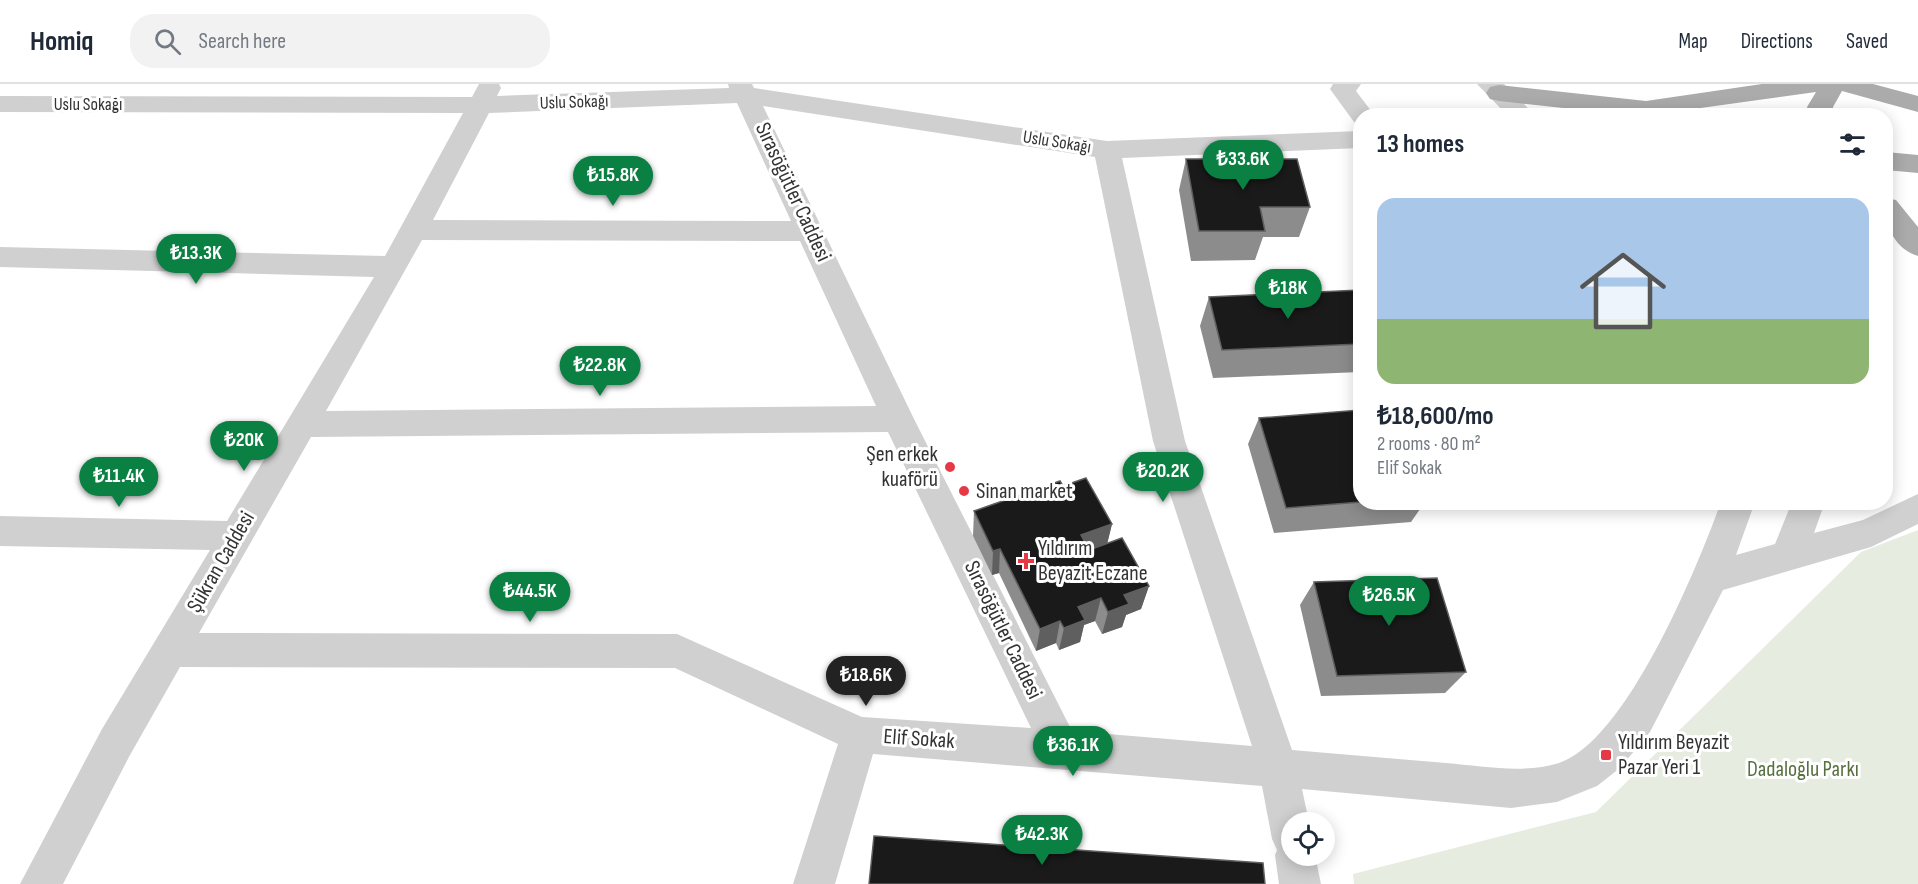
<!DOCTYPE html>
<meta charset="utf-8">
<style>
body{margin:0;font-family:"Sofia Sans Condensed",sans-serif;background:#f2f2f3;color:#1f2937;height:100vh;display:flex;flex-direction:column;font-size:22px;white-space:nowrap}
*{box-sizing:border-box;margin:0}
p{font-size:20px;color:#747a83}
.icon{flex:none;width:33px;height:33px;fill:none;stroke:currentColor;stroke-width:2;stroke-linecap:round;stroke-linejoin:round}
.map{position:relative;flex:1;overflow:hidden}
.sheet{position:absolute;left:1353px;top:24px;width:540px;height:402px;display:flex;flex-direction:column;background:#fff;border-radius:24px;box-shadow:0 3px 15px #0003}
.sheet>*{flex:none}
.buttons{position:absolute;left:1281px;top:728px;display:grid;gap:12px}
.buttons a{display:grid;place-items:center;width:54px;height:54px;border-radius:50%;background:#fff;box-shadow:0 3px 15px #0003;font-size:30px}
.price{position:absolute;translate:-50% -51px;padding:0 14px;border-radius:21px;background:#0b8043;color:#fff;font-size:20px;line-height:39px;filter:drop-shadow(0 2px 3px #0008)}
.price::after{content:'';position:absolute;left:50%;top:36px;width:18px;height:14px;margin-left:-9px;background:inherit;clip-path:polygon(0 0,100% 0,50% 100%)}
.price.selected{background:#222;color:#fff}
ul{padding:0;list-style:none}
li{display:grid;align-content:center;gap:12px;height:318px;padding:0 24px}
li span{display:grid;place-items:center;height:186px;border-radius:18px;color:#555}
li>.icon{margin-inline-start:auto}
span .icon{width:108px;height:108px;fill:#fffc;stroke-width:1}
li b{font-size:26px}
h2{display:flex;justify-content:space-between;align-items:center;height:72px;padding:0 24px;font-size:26px}
header{display:flex;align-items:center;gap:36px;box-sizing:border-box;height:84px;padding:0 30px;background:#fff;border-bottom:2px solid #e0e1e3}
header strong{font-size:28px}
nav{display:flex;gap:33px;margin-inline-start:auto;font-size:21px}
.search{width:420px;height:54px;background:#f2f2f3;display:flex;align-items:center;gap:15px;box-sizing:border-box;padding:0 21px;border-radius:24px;color:#747a83;font-size:22px}
.map>svg:first-child{display:block}
.green{fill:#e6ecdf}
.lines{fill:none;stroke-linecap:round;stroke-linejoin:round}
.minor{fill:#d0d0d0;fill-rule:evenodd}
.major{fill:#ababab;fill-rule:evenodd}
.wall{fill:#8c8c8c}
.shaded-wall{fill:#5f5f5f}
.building{fill:#1a1a1a;stroke:#5f5f5f;stroke-width:1.5}
.poi-dot{fill:#e63946;stroke:#fff;stroke-width:2}
.labels{text-anchor:middle;dominant-baseline:central;stroke-width:6;stroke-linejoin:round;paint-order:stroke}
.far-street-label{font-size:18px;fill:#333;stroke:#fff}
.street-label{font-size:22px;fill:#333;stroke:#fff}
.poi-label{font-size:22px;fill:#333;stroke:#fff;text-anchor:start}
.park-label{font-size:22px;fill:#56703f;stroke:#fff}
</style>
<header>
<strong>Homiq</strong>
<div class="search"><svg class="icon" aria-label="search" viewBox="0 0 24 24"><circle cx="10" cy="10" r="6"/><path d="M15 15l6 6"/></svg>Search here</div>
<nav><a>Map</a><a>Directions</a><a>Saved</a></nav>
</header>
<div class="map">
<svg width="1918" height="800" viewBox="0 0 1918 800">
<rect width="100%" height="100%" fill="#fff"/>
<!-- green -->
<path class="green" d="M 1918,446 L 1918,800 L 1354,800 L 1353,790 L 1596,728 L 1861,468 Z"/>
<g class="lines">
<!-- minor -->
<path class="minor" d="M 479,0 L 499,0 L 501,4 L 497,12 L 729,4 L 728,0 L 752,0 L 754,4 L 1107,57 L 1360,47 L 1360,64 L 1122,74 L 1185,357 L 1292,666 C 1343,670 1394,675 1446,679 C 1482,682 1524,690 1559,679 C 1627,656 1697,484 1721,418 L 1755,418 L 1736,471 L 1775,460 L 1792,418 L 1825,418 L 1814,449 L 1863,436 L 1918,410 L 1918,440 L 1871,463 L 1723,506 L 1650,648 L 1620,684 L 1597,702 L 1557,718 L 1511,724 L 1302,705 L 1309,738 L 1292,738 L 1292,771 L 1315,771 L 1321,800 L 1279,800 L 1275,771 L 1277,766 L 1272,755 L 1262,702 L 873,670 L 835,800 L 793,800 L 838,660 L 675,584 L 180,583 L 130,671 L 63,800 L 20,800 L 102,645 L 210,466 L 0,462 L 0,432 L 227,437 L 374,193 L 0,183 L 0,163 L 385,172 L 463,29 L 0,28 L 0,12 L 472,13 ZM 737,19 L 791,137 L 433,136 L 489,29 ZM 763,22 L 1095,73 L 1153,357 L 1252,662 L 1072,647 L 914,335 ZM 422,156 L 800,157 L 876,322 L 326,327 ZM 888,348 L 1031,644 L 862,633 L 677,550 L 199,549 L 311,353 Z
M 1333,0 L 1361,0 L 1356,7 L 1375,32 L 1360,32 L 1360,40 L 1354,38 L 1330,5 Z
M 1477,0 L 1504,0 L 1536,32 L 1508,32 Z"/>
<!-- major -->
<path class="major" d="M 1762,0 L 1873,0 L 1918,12 L 1918,28 L 1842,7 L 1833,23 L 1835,32 L 1809,32 L 1807,23 L 1816,8 L 1686,26 L 1689,32 L 1637,32 L 1499,17 L 1490,15 L 1486,9 L 1490,3 L 1499,1 L 1646,17 Z
M 1886,68 L 1918,71 L 1918,89 L 1886,86 Z
M 1886,114 L 1896,116 L 1918,143 L 1918,172 C 1892,164 1883,137 1886,114 Z"/>
</g>
<!-- wall -->
<path class="wall" d="M 1186,75 L 1310,123 L 1299,153 L 1263,153 L 1255,176 L 1191,177 L 1179,106 Z
M 1360,206 L 1360,288 L 1213,294 L 1200,242 L 1209,213 Z
M 1259,334 L 1360,418 L 1425,418 L 1411,438 L 1274,449 L 1248,360 Z
M 974,427 L 1112,440 L 1107,459 L 1149,502 L 1141,525 L 1126,531 L 1122,543 L 1102,550 L 1095,537 L 1084,541 L 1080,558 L 1059,566 L 1056,559 L 1036,567 L 999,489 L 992,491 L 973,452 Z
M 1314,498 L 1466,588 L 1445,609 L 1321,612 L 1300,521 Z"/>
<!-- shaded-wall -->
<path class="shaded-wall" d="M 1112,440 L 1106,465 L 1076,476 L 1081,451 Z
M 1000,465 L 999,489 L 992,491 L 993,467 Z
M 1149,502 L 1141,525 L 1126,531 L 1122,543 L 1102,550 L 1108,528 L 1124,511 Z
M 1101,514 L 1095,537 L 1084,541 L 1080,558 L 1059,566 L 1064,544 L 1078,523 Z
M 1060,537 L 1056,559 L 1036,567 L 1040,545 Z"/>
<!-- building -->
<path class="building" d="M 1186,75 L 1297,75 L 1310,123 L 1260,123 L 1265,147 L 1199,147 Z
M 1360,206 L 1360,260 L 1222,266 L 1209,213 Z
M 1360,326 L 1360,418 L 1361,418 L 1286,424 L 1259,334 Z
M 1086,394 L 1112,440 L 1081,451 L 1089,466 L 1122,454 L 1149,502 L 1124,511 L 1129,520 L 1108,528 L 1101,514 L 1078,523 L 1085,536 L 1064,544 L 1060,537 L 1040,545 L 1000,465 L 993,467 L 974,427 L 1060,397 L 1063,402 Z
M 1437,494 L 1466,588 L 1337,592 L 1314,498 Z
M 874,752 L 1263,779 L 1265,800 L 869,800 Z"/>
<!-- markers -->
<g class="poi-dot">
<circle cx="950" cy="383" r="6"/>
<circle cx="964" cy="407" r="6"/>
<path d="M1023 468h6v6h6v6h-6v6h-6v-6h-6v-6h6z"/>
<rect x="1600" y="665" width="12" height="12" rx="3"/>
</g>
<g class="labels">
<!-- far-street labels -->
<g class="far-street-label">
<text transform="translate(574 18) rotate(-2)">Uslu Sokağı</text>
<text x="88" y="20">Uslu Sokağı</text>
<text transform="translate(1057 58) rotate(9)">Uslu Sokağı</text>
</g>
<!-- street labels -->
<g class="street-label">
<text transform="translate(793 108) rotate(65)">Sırasöğütler Caddesi</text>
<text transform="translate(221 478) rotate(-60)">Şükran Caddesi</text>
<text transform="translate(1003 546) rotate(64)">Sırasöğütler Caddesi</text>
<text transform="translate(919 655) rotate(4)">Elif Sokak</text>
</g>
<!-- poi labels -->
<g class="poi-label">
<text x="938" y="370" text-anchor="end">Şen erkek<tspan x="938" dy="25">kuaförü</tspan></text>
<text x="976" y="407">Sinan market</text>
<text x="1038" y="464">Yıldırım<tspan x="1038" dy="25">Beyazit Eczane</tspan></text>
<text x="1618" y="658">Yıldırım Beyazit<tspan x="1618" dy="25">Pazar Yeri 1</tspan></text>
</g>
<!-- park labels -->
<g class="park-label">
<text x="1803" y="685">Dadaloğlu Parkı</text>
</g>
</g>
</svg>
<div class="buttons">
<a><svg class="icon" aria-label="locate" viewBox="0 0 24 24"><circle cx="12" cy="12" r="6"/><path d="M12 2v4M12 18v4M2 12h4M18 12h4"/></svg></a>
</div>
<b class="price" style="left:1243px;top:107px">₺33.6K</b>
<b class="price" style="left:613px;top:123px">₺15.8K</b>
<b class="price" style="left:196px;top:201px">₺13.3K</b>
<b class="price" style="left:1288px;top:236px">₺18K</b>
<b class="price" style="left:600px;top:313px">₺22.8K</b>
<b class="price" style="left:244px;top:388px">₺20K</b>
<b class="price" style="left:1163px;top:419px">₺20.2K</b>
<b class="price" style="left:119px;top:424px">₺11.4K</b>
<b class="price" style="left:530px;top:539px">₺44.5K</b>
<b class="price" style="left:1389px;top:543px">₺26.5K</b>
<b class="price selected" style="left:866px;top:623px">₺18.6K</b>
<b class="price" style="left:1073px;top:693px">₺36.1K</b>
<b class="price" style="left:1042px;top:782px">₺42.3K</b>
<section class="sheet">
<h2>13 homes<svg class="icon" aria-label="filters" viewBox="0 0 24 24"><path d="M4 7h16M4 17h16"/><circle cx="9" cy="7" r="2"/><circle cx="15" cy="17" r="2"/></svg></h2>
<ul>
<li><span style="background:linear-gradient(#a9c7e8 65%,#8fb573 0)"><svg class="icon" aria-label="home" viewBox="0 0 24 24"><path d="M3 11l9-7 9 7M6 9v11h12V9"/></svg></span><div><b>₺18,600/mo</b><p>2 rooms · 80 m²</p><p>Elif Sokak</p></div></li>
</ul>
</section>
</div>
